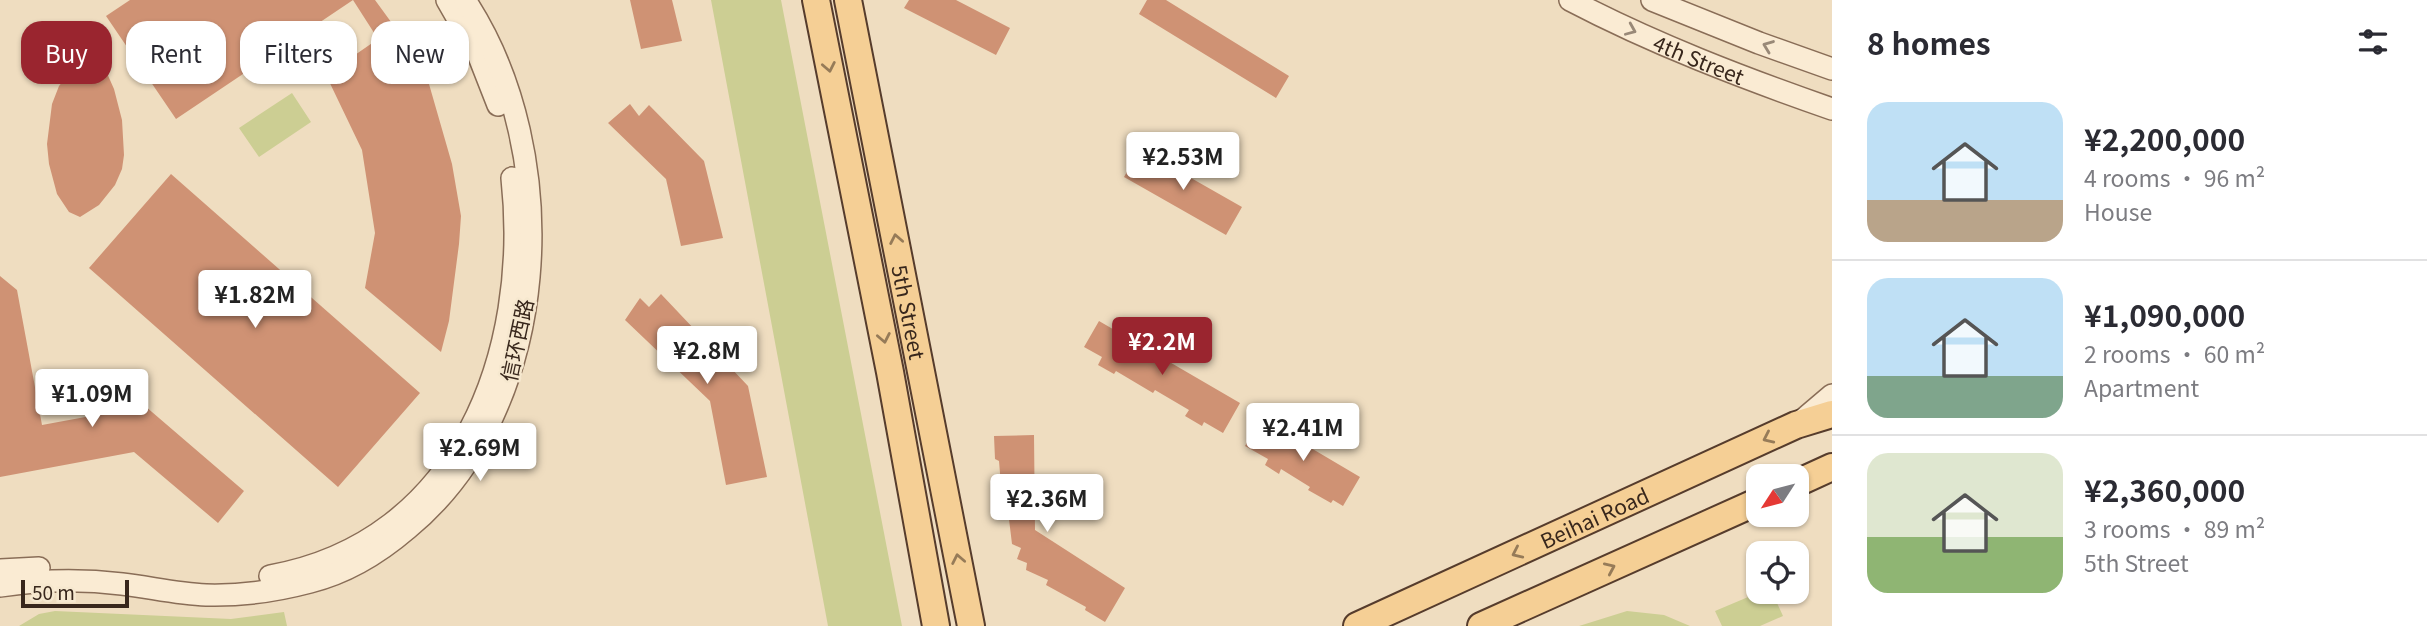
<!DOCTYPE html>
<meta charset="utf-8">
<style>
body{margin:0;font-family:Georgia,"Noto Sans SC",serif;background:#f2f2f3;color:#2b2b33;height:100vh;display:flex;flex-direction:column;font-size:26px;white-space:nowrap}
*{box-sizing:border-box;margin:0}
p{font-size:23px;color:#7c7c81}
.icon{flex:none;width:38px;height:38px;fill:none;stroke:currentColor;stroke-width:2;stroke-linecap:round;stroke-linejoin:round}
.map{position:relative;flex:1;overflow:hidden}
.details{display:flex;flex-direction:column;background:#fff;width:595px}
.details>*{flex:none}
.top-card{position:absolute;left:21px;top:21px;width:665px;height:63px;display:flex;gap:14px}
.needle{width:46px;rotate:234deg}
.controls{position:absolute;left:1746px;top:464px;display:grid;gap:14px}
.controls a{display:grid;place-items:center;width:63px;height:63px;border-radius:14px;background:#fff;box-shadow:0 2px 5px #0004;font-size:35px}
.scale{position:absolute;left:21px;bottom:18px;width:108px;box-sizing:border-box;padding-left:7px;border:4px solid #38271c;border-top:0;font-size:19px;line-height:24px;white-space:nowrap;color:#38271c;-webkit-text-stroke:5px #f6e8cf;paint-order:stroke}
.price{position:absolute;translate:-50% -60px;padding:0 16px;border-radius:7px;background:#fff;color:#222;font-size:23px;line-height:46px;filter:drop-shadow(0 2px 4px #0008)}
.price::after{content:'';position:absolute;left:50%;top:42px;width:21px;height:16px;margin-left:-10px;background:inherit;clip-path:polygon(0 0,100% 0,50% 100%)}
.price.current{background:#9a252f;color:#fff}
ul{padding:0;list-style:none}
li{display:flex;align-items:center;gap:21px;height:175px;padding:0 35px}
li+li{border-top:2px solid #e1e1e2}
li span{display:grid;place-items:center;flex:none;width:196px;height:140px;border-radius:21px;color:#555}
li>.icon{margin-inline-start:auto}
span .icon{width:84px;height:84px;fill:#fffc;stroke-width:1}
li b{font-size:30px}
h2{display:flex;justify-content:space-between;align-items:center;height:84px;padding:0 35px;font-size:30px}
.pill{padding:0 24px;border-radius:21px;background:#fff;box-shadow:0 2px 5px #0004;font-size:24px;line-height:63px}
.pill.current{background:#9a252f;color:#fff}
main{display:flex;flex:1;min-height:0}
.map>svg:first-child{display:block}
.green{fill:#ccce93}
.building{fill:#cf9274}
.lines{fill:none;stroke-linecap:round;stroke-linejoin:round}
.minor-casing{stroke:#896d57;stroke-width:24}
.major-casing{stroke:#563c2c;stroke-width:30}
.minor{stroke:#faebd3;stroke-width:21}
.major{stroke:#f5cf95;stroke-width:26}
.oneway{stroke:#998978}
.oneway2{stroke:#967b58}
.labels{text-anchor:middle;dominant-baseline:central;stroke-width:5;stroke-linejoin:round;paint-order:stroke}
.street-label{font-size:21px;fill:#38271c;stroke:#f6e8cf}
</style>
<main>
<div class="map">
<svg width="1832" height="626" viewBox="0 0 1832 626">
<rect width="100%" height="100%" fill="#efddc0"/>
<!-- green -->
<path class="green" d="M 711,0 L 781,0 L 902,626 L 828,626 Z
M 292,93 L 311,122 L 259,157 L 239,128 Z
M 1760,592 L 1772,592 L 1783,616 L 1760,626 L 1722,626 L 1715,611 Z
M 55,611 L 231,619 L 284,612 L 287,626 L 19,626 L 39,614 Z
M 1627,611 L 1664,615 L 1690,626 L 1579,626 Z"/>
<!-- building -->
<path class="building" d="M 130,0 L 375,0 L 402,37 L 429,84 L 452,164 L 461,216 L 459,244 L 449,321 L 441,352 L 365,288 L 375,233 L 362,150 L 326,75 L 378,39 L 353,0 L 176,119 L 106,16 Z
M 630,0 L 672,0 L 682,41 L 641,49 Z
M 909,0 L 956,0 L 1010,28 L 996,55 L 904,8 Z
M 1147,0 L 1166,0 L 1289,76 L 1276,98 L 1139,14 Z
M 89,60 L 98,62 L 106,71 L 114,89 L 122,120 L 124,155 L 122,169 L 115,185 L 99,205 L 80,217 L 69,212 L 57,194 L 49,164 L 47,144 L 52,104 L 59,86 L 68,75 Z
M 630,104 L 639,116 L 649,105 L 704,161 L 723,238 L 681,246 L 666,179 L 608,123 Z
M 1140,149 L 1242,207 L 1226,235 L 1124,177 Z
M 171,174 L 420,393 L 338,487 L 89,268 Z
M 0,276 L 17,290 L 42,425 L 145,406 L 244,491 L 218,523 L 134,452 L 0,477 Z
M 661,294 L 748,386 L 767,477 L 726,485 L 710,401 L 625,320 L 640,298 L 649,307 Z
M 1099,321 L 1240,403 L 1223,433 L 1204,422 L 1202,426 L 1185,416 L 1189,410 L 1155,390 L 1153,393 L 1116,371 L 1114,374 L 1098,365 L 1102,357 L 1084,347 Z
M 1261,420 L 1275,429 L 1278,423 L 1296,434 L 1294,438 L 1360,477 L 1343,506 L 1333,500 L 1331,503 L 1308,490 L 1310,487 L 1281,469 L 1279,474 L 1265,465 L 1268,459 L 1245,446 Z
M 1034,435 L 1035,530 L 1125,588 L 1105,622 L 1085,610 L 1086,607 L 1046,585 L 1048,580 L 1026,570 L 1027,563 L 1017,559 L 1021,548 L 1012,544 L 1008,511 L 1003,509 L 999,461 L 995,459 L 994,436 Z"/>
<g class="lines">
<!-- minor casing -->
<g class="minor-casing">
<g id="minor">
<path d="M 447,0 L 478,54 L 498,105"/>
<path id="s1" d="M 1570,0 C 1654,44 1743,78 1832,109"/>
<path d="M 1652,0 L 1759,43 L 1832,69"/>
<path d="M 1799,423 L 1832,395"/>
<path d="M 0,570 L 39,568"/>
<path d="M 270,576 C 461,542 531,352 512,178"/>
<path d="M 0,586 C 39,580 82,579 122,584 C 149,587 177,594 206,595 C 241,596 276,591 310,582 C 346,573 379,553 407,529 C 554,409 566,153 465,0"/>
</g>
</g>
<!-- major casing -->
<g class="major-casing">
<g id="major">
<path d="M 816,0 L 890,372 L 936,626"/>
<path id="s2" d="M 848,0 L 971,626"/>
<path d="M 1797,483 L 1832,467"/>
<path id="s3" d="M 1357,626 L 1796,425 L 1832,414"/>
<path d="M 1481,626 L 1759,501"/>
</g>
</g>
<!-- minor -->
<use href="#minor" class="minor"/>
<!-- major -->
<use href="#major" class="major"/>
</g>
<!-- one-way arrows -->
<defs><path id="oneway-chevron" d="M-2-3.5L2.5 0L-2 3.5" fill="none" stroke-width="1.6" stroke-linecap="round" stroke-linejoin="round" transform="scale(1.75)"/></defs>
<g class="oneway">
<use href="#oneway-chevron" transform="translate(1631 30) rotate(23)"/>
<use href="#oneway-chevron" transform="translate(1768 46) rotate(-159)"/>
</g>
<g class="oneway2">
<use href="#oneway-chevron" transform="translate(829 67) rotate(79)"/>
<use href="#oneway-chevron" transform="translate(896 239) rotate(-101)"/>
<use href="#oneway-chevron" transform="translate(884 338) rotate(79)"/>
<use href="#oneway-chevron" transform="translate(1768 438) rotate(155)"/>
<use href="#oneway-chevron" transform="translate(1517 553) rotate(155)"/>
<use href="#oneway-chevron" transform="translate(958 559) rotate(-101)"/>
<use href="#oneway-chevron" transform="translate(1610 568) rotate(-24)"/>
</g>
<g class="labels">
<!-- street labels -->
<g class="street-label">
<text stroke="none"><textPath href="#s1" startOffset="142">4th Street</textPath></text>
<text stroke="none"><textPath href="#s2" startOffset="318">5th Street</textPath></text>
<text transform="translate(516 340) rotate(-78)">信环西路</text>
<text stroke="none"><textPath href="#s3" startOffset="261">Beihai Road</textPath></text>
</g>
</g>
</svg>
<div class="controls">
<a><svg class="needle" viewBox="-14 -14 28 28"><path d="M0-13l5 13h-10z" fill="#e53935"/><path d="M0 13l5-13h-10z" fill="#7c7c81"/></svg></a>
<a><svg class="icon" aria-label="locate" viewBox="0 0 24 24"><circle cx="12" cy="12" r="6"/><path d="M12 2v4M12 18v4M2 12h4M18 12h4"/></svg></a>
</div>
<div class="scale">50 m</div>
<b class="price" style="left:1183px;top:192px">¥2.53M</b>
<b class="price" style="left:255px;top:330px">¥1.82M</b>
<b class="price current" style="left:1162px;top:377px">¥2.2M</b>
<b class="price" style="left:707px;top:386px">¥2.8M</b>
<b class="price" style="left:92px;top:429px">¥1.09M</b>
<b class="price" style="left:1303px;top:463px">¥2.41M</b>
<b class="price" style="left:480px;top:483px">¥2.69M</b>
<b class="price" style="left:1047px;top:534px">¥2.36M</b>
<div class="top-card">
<a class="pill current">Buy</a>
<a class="pill">Rent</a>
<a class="pill">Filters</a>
<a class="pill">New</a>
</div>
</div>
<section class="details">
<h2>8 homes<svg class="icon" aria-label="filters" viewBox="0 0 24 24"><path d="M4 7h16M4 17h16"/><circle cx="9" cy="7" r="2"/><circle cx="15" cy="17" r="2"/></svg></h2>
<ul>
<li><span style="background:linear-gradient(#bfe0f5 70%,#b9a48a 0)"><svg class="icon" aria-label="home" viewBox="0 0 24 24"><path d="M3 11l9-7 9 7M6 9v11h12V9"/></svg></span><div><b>¥2,200,000</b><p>4 rooms · 96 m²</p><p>House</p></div></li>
<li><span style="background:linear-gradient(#bfe0f5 70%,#7fa58c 0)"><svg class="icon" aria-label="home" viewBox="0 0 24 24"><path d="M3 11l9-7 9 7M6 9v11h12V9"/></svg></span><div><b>¥1,090,000</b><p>2 rooms · 60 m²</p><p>Apartment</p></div></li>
<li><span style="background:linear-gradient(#dfe7d0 60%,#8fb573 0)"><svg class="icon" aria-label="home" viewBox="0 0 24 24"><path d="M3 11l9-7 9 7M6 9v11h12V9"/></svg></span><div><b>¥2,360,000</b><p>3 rooms · 89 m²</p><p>5th Street</p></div></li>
</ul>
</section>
</main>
